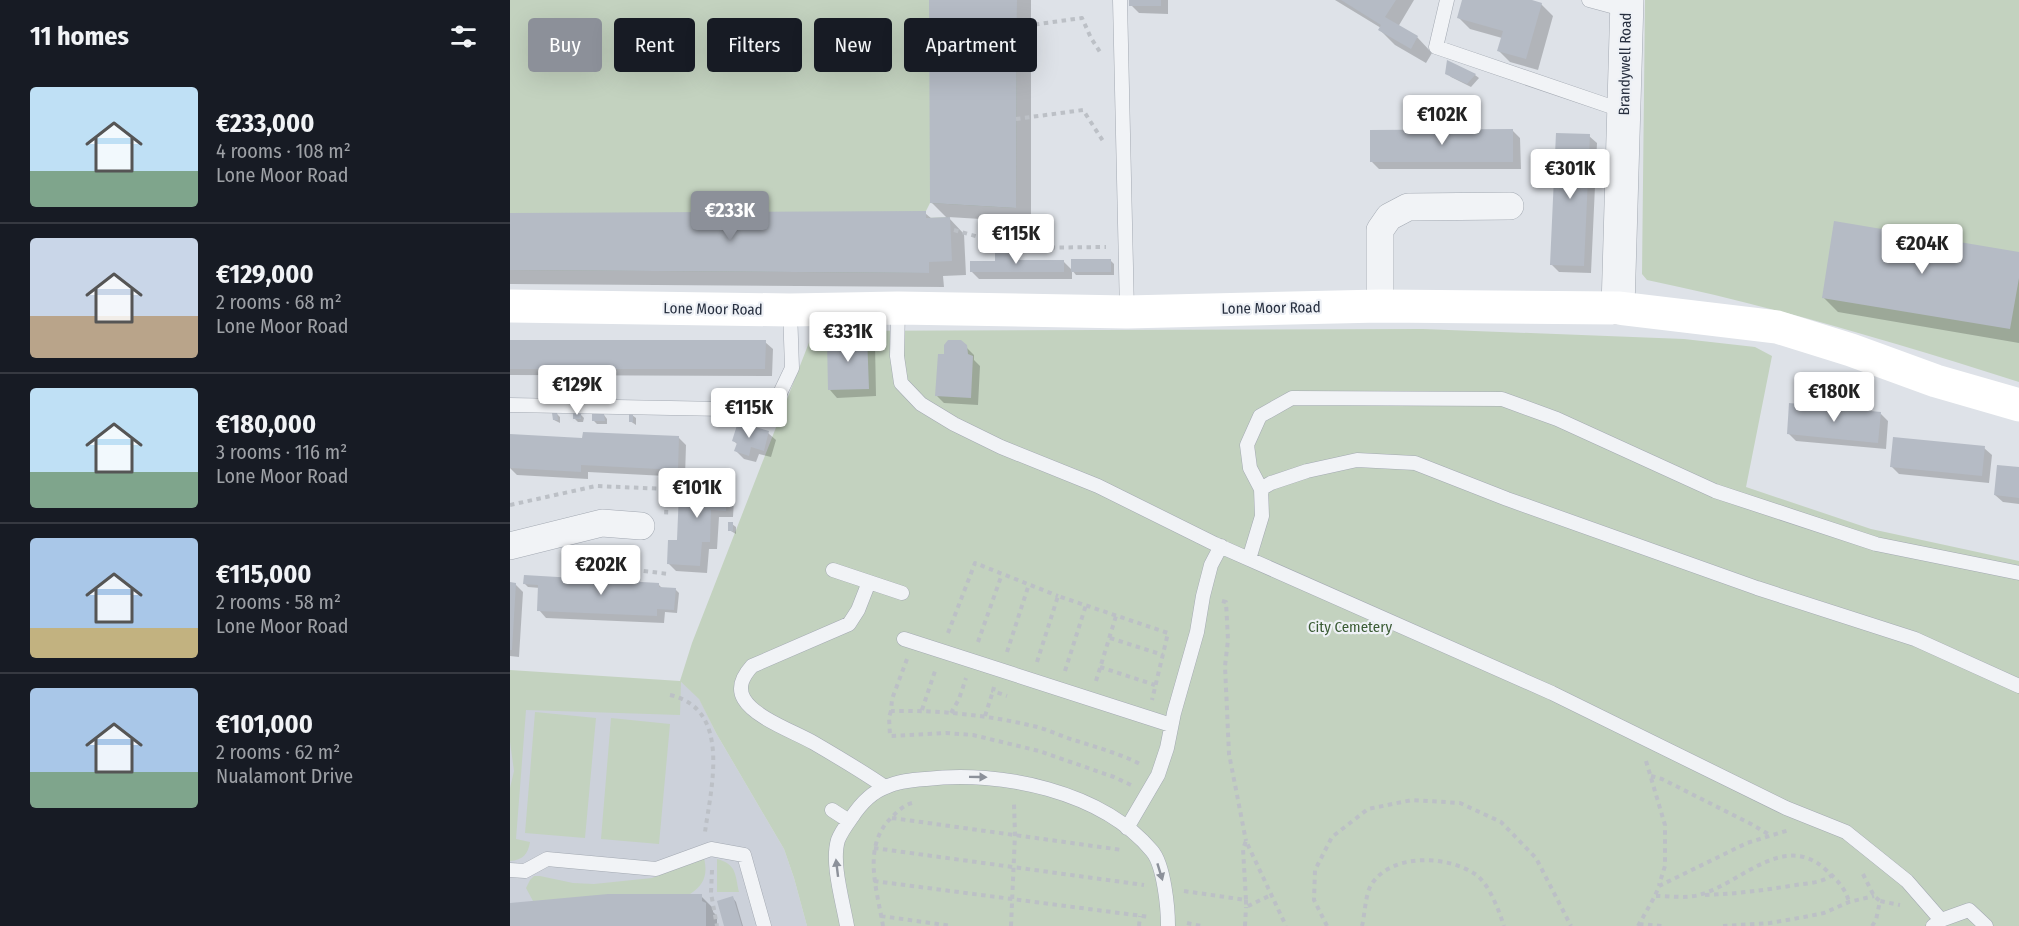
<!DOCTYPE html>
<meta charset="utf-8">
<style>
body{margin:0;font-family:"Fira Sans Condensed",sans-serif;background:#20242c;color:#f1f3f6;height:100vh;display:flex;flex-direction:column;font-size:22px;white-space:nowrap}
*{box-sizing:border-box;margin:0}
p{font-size:20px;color:#9ea1a6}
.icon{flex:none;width:33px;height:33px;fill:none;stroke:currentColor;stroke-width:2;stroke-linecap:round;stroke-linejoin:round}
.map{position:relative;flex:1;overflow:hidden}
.side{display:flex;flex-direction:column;background:#171b24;width:510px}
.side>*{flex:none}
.guide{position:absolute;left:18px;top:18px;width:570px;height:54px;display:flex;gap:12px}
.price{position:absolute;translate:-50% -51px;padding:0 14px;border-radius:6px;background:#fff;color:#222;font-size:20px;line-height:39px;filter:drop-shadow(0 2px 3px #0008)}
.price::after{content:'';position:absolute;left:50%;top:36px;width:18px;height:14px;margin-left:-9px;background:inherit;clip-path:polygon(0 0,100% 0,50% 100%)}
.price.current{background:#8c9099;color:#fff}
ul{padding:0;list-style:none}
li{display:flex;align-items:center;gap:18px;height:150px;padding:0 30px}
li+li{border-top:2px solid #363941}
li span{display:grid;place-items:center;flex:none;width:168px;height:120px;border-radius:6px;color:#555}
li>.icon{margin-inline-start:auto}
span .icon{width:72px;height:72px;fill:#fffc;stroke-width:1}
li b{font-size:26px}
h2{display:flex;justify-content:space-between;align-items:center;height:72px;padding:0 30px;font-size:26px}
.chip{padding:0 21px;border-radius:6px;background:#171b24;box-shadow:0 6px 24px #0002;font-size:21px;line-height:54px}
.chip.current{background:#8c9099;color:#fff}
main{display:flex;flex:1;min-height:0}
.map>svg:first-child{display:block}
.built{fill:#ccd1da}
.green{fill:#c3d2bf}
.shadow{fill:#0003}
.building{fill:#b5bbc5}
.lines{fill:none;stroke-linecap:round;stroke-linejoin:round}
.service-casing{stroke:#a3a9b2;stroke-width:15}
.minor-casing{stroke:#a3a9b2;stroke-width:28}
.tertiary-casing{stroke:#a3a9b2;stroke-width:34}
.path{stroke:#bcc0c6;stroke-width:4;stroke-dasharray:4.5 4.5;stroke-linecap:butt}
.service{stroke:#f1f3f6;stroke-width:14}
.minor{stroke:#f1f3f6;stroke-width:27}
.tertiary{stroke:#f1f3f6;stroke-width:33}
.secondary{stroke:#fff;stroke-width:33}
.oneway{fill:#8c919a}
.labels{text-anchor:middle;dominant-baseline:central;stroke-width:4.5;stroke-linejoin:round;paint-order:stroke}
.street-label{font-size:15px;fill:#272f3f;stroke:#eef1f6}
.park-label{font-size:15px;fill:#3a5b34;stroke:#eef1f6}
</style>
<main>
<section class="side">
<h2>11 homes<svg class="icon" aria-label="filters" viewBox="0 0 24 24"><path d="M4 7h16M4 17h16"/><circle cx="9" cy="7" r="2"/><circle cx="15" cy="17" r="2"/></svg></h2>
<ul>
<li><span style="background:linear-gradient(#bfe0f5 70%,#7fa58c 0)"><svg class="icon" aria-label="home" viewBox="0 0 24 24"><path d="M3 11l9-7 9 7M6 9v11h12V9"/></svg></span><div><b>€233,000</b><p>4 rooms · 108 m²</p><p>Lone Moor Road</p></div></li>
<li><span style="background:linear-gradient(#c9d6e8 65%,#b9a48a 0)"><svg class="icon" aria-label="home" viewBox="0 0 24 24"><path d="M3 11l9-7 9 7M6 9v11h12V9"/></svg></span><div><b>€129,000</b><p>2 rooms · 68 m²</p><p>Lone Moor Road</p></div></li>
<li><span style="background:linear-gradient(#bfe0f5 70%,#7fa58c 0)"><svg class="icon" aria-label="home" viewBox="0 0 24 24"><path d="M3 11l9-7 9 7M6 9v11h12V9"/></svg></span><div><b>€180,000</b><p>3 rooms · 116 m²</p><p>Lone Moor Road</p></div></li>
<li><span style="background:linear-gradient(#a9c7e8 75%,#c2b280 0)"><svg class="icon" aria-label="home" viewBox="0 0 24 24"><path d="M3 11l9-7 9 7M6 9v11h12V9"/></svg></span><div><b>€115,000</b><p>2 rooms · 58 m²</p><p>Lone Moor Road</p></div></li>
<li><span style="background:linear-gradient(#a9c7e8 70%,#7fa58c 0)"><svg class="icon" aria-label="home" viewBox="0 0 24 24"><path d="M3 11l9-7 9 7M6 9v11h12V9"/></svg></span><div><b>€101,000</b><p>2 rooms · 62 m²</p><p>Nualamont Drive</p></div></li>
</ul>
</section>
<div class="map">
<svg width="1509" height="926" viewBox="0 0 1509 926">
<rect width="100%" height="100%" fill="#dee2e8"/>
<!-- built -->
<path class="built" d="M 0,681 L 170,681 L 189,698 L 206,733 L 274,849 L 284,878 L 297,926 L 0,926 Z"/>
<!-- green -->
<path class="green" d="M 0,0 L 507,0 L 506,208 L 420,203 L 416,211 L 416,218 L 440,217 L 419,262 L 419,273 L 0,270 Z
M 1135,0 L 1509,0 L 1509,382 C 1386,343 1263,306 1137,280 L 1132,274 Z
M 913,329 L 1174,339 L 1245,347 L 1262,356 L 1236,487 L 1361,529 L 1509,561 L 1509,926 L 297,926 L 284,878 L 274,849 L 206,733 L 189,699 L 171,682 L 170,715 L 16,710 L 6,839 L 20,842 C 18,854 13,860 0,861 L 0,788 L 4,771 L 0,742 L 0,670 L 170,681 L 182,643 L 300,340 L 300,331 Z
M 25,712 L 86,718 L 75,838 L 15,833 Z
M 101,718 L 160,724 L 149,844 L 91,839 Z
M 194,858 C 198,875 194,885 180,894 L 23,901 L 16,888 L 20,880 L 24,876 L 30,876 L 63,883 L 84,884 L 142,878 Z
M 207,859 C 227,864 225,875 229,892 L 207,892 Z"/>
<!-- shadow -->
<path class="shadow" d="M 421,0 L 521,0 L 521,222 L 438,217 L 454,234 L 456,275 L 433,276 L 434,287 L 0,284 L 0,215 L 415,213 L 422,219 L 438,219 L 421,202 Z
M 621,0 L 658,0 L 658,14 L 629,13 L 621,5 Z
M 825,0 L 904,0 L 888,27 L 907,37 L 922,53 L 916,63 L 885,45 L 870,30 L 871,28 Z
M 953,0 L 1016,0 L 1031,4 L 1043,16 L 1028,70 L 1000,62 L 989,51 L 992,38 L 960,29 L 949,18 Z
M 939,62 L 965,75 L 969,78 L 961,87 L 941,77 L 937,73 Z
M 1003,131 L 1010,138 L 1011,169 L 869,169 L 862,162 Z
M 1079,136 L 1087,143 L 1081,273 L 1049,272 L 1041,264 Z
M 502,254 L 509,261 L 554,262 L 563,271 L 600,260 L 604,264 L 604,275 L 566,275 L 562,270 L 562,279 L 469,279 L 461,271 L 487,263 Z
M 1509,254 L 1509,343 L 1328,312 L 1313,297 Z
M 357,337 L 365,344 L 366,396 L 327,398 L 320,390 Z
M 0,341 L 255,342 L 263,349 L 262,376 L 0,375 Z
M 450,341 L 464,355 L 464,360 L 470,366 L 468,405 L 434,403 L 427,396 L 435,356 Z
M 47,414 L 50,417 L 50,423 L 44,420 Z
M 70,414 L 74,418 L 73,422 L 68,422 L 65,419 Z
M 1371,414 L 1378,421 L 1376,449 L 1286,441 L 1278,433 Z
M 94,415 L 97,419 L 97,424 L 87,424 L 84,421 Z
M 122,415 L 126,418 L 126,425 L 120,421 Z
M 258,433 L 266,440 L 261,457 L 249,454 L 246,462 L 234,459 L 226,451 L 228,445 L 224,441 Z
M 1,436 L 74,440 L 169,438 L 176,445 L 175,477 L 78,472 L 78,479 L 7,475 L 0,468 Z
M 1474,448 L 1482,455 L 1479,483 L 1389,474 L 1382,467 Z
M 1509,469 L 1509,504 L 1493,502 L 1485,495 Z
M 217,477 L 225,484 L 223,517 L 209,517 L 207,549 L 199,549 L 197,573 L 166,571 L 158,563 L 168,542 Z
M 222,524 L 226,527 L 226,534 L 219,530 Z
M 0,584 L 5,584 L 13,592 L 9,657 L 0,656 Z
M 15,584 L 148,584 L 153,589 L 165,589 L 169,593 L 167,613 L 155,612 L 154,623 L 36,618 L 29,610 L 30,588 L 18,587 Z
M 191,896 L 203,908 L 203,912 L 207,916 L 207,926 L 0,926 L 0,904 Z
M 223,898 L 226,902 L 233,926 L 215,926 Z"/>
<!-- building -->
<path class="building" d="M 419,0 L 507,0 L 506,208 L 420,203 Z
M 619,0 L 651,0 L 651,6 L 619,6 Z
M 831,0 L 886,0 L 875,17 L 908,36 L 901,49 L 868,30 L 871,25 Z
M 952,0 L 1022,0 L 1032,3 L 1016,59 L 987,51 L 993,31 L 947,18 Z
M 937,60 L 966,74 L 957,84 L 935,74 Z
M 1003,129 L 1003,162 L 860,162 L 860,130 Z
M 1046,133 L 1080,134 L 1074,266 L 1040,265 Z
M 416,211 L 416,218 L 440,217 L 442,261 L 419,262 L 419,273 L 0,270 L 0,213 Z
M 1324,221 L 1509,252 L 1509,278 L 1500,329 L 1312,298 Z
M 485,253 L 503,253 L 503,260 L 554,260 L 554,272 L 460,272 L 460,261 L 485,261 Z
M 561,259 L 601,259 L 601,272 L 561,272 Z
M 357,335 L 359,389 L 318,390 L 317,340 L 335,339 L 335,336 Z
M 0,340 L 256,340 L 255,369 L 0,369 Z
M 438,340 L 451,340 L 457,345 L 458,354 L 463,356 L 461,398 L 425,396 L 428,354 L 434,354 L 434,345 Z
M 1279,403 L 1371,412 L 1368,443 L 1277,434 Z
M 47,412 L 48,420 L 43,420 L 42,413 Z
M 63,413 L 71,413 L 71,419 L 63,419 Z
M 119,413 L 123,413 L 123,422 L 119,422 Z
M 82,414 L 94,414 L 95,421 L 82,421 Z
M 228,422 L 259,431 L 254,451 L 241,447 L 239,456 L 224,451 L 227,443 L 222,441 Z
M 73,432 L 169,436 L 168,470 L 71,465 L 71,472 L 0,468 L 0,434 L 72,438 Z
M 1383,437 L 1475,446 L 1472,476 L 1380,467 Z
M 1487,465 L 1509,467 L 1509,498 L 1484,495 Z
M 187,473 L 218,475 L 216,511 L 201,510 L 200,542 L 192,542 L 190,566 L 157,564 L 158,540 L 167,540 L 169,492 L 186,493 Z
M 218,522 L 223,522 L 223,531 L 218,531 Z
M 14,575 L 149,583 L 149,587 L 166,588 L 164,610 L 147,609 L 147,616 L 27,611 L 28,585 L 13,584 Z
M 0,582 L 6,583 L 2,650 L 0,650 Z
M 98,894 L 192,894 L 192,901 L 196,903 L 196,926 L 0,926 L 0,903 Z
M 223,896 L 232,926 L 214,926 L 207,901 Z"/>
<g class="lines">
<!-- service casing -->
<g class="service-casing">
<path id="service" d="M 610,0 L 617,312
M 937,0 L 926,47 L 1114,111
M 1079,0 L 1116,10
M 388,308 L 387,356 L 391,383 L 411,404 L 444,424 L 491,447 L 588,486 L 705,544 L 1042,693 L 1276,808 L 1336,832 L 1397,881 L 1431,920 L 1423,926
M 0,405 L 262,410 L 282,368 L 280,310
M 751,489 L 761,483 L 797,471 L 847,460 L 905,463 L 997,499 L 1247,588 L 1405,639 L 1509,686
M 739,559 L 752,516 L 751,489 L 740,468 L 737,445 L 750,416 L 782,398 L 992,399 L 1047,419 L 1205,491 L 1366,544 L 1509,573
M 323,570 L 359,582 L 348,610 L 339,624 L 242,666 C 233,676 227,687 234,699 C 245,718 285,732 304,743 C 328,757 352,771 375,787
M 359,582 L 392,593
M 394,639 L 661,725
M 322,810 L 339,821
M 617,828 L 648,775 L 657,748 L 664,713 L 687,632 L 693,596 L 701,565 L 711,546
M 0,870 L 15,871 L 37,859 L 146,869 L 201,849 L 234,855 L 254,926
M 1431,920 L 1459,910 L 1476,926
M 337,926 C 333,902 321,863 328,840 C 331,832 337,824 342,817 C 350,805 362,792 376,787 C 388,781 403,780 416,779 C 490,770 592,791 642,851 C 654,865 658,908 658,926"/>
</g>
<!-- minor casing -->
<g class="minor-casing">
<path id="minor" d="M 870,306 L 870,230 L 879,217 L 898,207 L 1000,206
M 0,546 L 92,523 L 131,526"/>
</g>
<!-- tertiary casing -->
<g class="tertiary-casing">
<path id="tertiary" d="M 1108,308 L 1117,0"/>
</g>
<!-- path -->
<path class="path" d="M 507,27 L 572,18 L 581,38 L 590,52
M 506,119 L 573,110 L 593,141
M 444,230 L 508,248 L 596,247
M 0,505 L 86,486 L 157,489 L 156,517
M 101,548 L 99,567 L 159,574
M 712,601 L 716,602 L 718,640 L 715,666 L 719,754 L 736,841
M 438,633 L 465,563 L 548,596
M 600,638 L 653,655
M 468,642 L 492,574
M 497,652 L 519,584
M 397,659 L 382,699 L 381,711 C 429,710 477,715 523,726 C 538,729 552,737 567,741 C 589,748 611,754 632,765
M 527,662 L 548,596 L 658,633 L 642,700
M 590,667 L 645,685
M 555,671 L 576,605
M 586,681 L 606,616
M 484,687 L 483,691 L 497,696
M 160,695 C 222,709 201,788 195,832
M 412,710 L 426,668
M 381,711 L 379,717 L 380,736 L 436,733 L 463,735 L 529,751 L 604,777 L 621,785
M 441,713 L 449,699 L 456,678
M 475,716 L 483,691
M 1136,761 L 1155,825 L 1155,866 L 1149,885
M 1141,776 L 1152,779 L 1241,824 L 1260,835
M 382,818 L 612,850
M 364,848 L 634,885
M 202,870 L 201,893 L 207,926
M 1353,874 L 1364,896 L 1370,901
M 364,881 L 640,917
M 674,891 L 736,900 L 733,849 L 736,841 L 776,926
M 1195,895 C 1226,894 1255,890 1286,885 C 1298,883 1312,883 1322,875
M 1146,896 C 1160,896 1179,899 1192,894 C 1232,882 1274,832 1315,869 C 1326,879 1335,887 1339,902
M 736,900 L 736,907 L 761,895
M 371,916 L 442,926
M 677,923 L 691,926
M 1129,924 L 1152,926
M 373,926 C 367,889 351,845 383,816 C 388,811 394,805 402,803
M 501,926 L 505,834 L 504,804
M 629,926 L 630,916
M 735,926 L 736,907
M 817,926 L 804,900 L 805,870 L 822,837 L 858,809 L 902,800 L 950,803 L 991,822 L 1026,858 L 1061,926
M 852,926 C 855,914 855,896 861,885 C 881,853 936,855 965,874 C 979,883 989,911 994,926
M 1128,926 L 1145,896 L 1149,886 L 1237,843 L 1279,830
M 1213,926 L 1260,923 L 1294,917 L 1314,913 L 1339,902 L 1364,896
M 1362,926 L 1366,920 L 1370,901 L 1390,905"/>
<!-- service -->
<use href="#service" class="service"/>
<!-- minor -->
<use href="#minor" class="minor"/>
<!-- tertiary -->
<use href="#tertiary" class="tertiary"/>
<!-- secondary -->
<path class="secondary" d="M 0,306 L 280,310 L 388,308 L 617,312 L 870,306 L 1108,308 L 1267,327 L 1341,350 L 1426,381 L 1509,405"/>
</g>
<!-- one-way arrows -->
<defs><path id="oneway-solid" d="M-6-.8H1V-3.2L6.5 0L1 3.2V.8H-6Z" transform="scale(1.5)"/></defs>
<g class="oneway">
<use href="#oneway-solid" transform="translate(468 777) rotate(1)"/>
<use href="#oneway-solid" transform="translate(327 868) rotate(-97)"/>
<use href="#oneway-solid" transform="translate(650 872) rotate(73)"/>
</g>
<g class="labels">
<!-- street labels -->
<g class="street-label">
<text transform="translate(1115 64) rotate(-89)">Brandywell Road</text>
<text transform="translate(761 308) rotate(-1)">Lone Moor Road</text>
<text transform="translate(203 309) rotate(1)">Lone Moor Road</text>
</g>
<!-- park labels -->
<g class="park-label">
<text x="840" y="627">City Cemetery</text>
</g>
</g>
</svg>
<b class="price" style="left:932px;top:146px">€102K</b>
<b class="price" style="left:1060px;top:200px">€301K</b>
<b class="price current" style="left:220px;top:242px">€233K</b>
<b class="price" style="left:506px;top:265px">€115K</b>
<b class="price" style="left:1412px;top:275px">€204K</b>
<b class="price" style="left:338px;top:363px">€331K</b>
<b class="price" style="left:67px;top:416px">€129K</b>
<b class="price" style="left:1324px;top:423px">€180K</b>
<b class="price" style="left:239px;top:439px">€115K</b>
<b class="price" style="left:187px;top:519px">€101K</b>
<b class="price" style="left:91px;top:596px">€202K</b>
<div class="guide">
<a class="chip current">Buy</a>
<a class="chip">Rent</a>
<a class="chip">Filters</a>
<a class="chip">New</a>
<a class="chip">Apartment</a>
</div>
</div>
</main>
